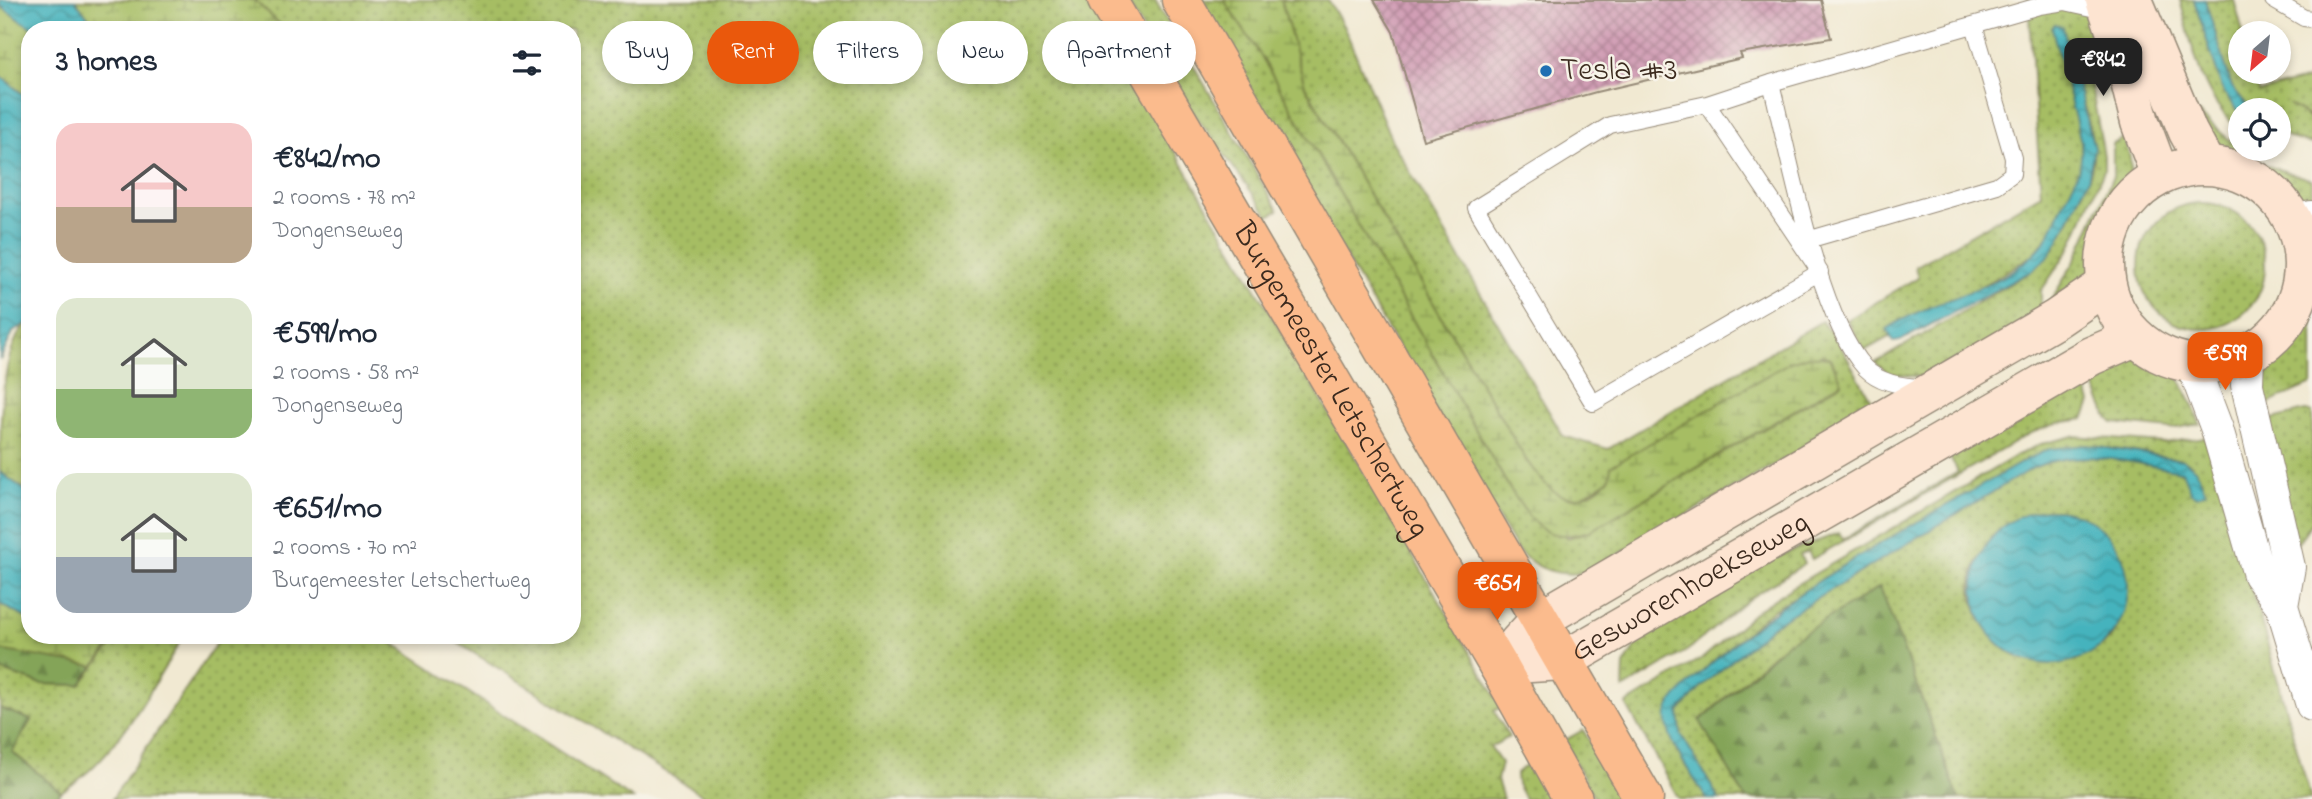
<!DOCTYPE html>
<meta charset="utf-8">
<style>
body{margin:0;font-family:"Indie Flower",sans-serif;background:#f6f6f7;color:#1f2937;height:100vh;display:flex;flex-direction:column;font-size:26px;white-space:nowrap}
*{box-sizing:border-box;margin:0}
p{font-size:23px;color:#747a83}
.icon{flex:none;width:38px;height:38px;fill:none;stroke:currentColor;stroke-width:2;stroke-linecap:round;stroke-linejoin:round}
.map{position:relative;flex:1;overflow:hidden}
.sheet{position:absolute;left:21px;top:21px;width:560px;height:623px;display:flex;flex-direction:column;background:#fff;border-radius:28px;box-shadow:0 4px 10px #0003}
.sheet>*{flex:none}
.guide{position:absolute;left:602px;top:21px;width:665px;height:63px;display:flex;gap:14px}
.needle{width:46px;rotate:208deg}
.tools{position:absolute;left:2228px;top:21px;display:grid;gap:14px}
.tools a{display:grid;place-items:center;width:63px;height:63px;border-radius:50%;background:#fff;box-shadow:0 4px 10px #0003;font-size:35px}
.price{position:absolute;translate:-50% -60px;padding:0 16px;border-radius:14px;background:#ea580c;color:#fff;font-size:23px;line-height:46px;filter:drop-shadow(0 2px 4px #0008)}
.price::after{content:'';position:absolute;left:50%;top:42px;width:21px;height:16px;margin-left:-10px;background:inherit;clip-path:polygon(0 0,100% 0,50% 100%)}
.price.current{background:#222;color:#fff}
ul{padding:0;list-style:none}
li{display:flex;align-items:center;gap:21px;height:175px;padding:0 35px}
li span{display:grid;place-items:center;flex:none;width:196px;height:140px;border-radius:21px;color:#555}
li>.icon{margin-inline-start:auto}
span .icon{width:84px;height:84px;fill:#fffc;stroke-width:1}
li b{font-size:30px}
h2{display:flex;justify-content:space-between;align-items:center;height:84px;padding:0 35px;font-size:30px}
.tag{padding:0 24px;border-radius:32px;background:#fff;box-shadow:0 4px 10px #0003;font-size:24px;line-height:63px}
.tag.current{background:#ea580c;color:#fff}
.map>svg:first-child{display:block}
.grass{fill:url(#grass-dots);stroke:#707440;stroke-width:2;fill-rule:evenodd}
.forest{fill:url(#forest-firs);stroke:#60673c;stroke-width:2}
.wetland{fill:url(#wetland-marsh);stroke:#707440;stroke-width:2}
.water{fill:url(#water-waves);stroke:#406e6e;stroke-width:2}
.building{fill:url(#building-cross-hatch)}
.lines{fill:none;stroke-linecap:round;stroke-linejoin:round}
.lane-casing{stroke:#968a78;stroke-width:18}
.street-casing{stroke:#968a78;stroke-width:34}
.secondary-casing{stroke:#968a78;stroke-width:41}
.primary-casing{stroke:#968a78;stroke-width:41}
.lane{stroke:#fff;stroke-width:16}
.street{stroke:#fff;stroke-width:32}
.secondary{stroke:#fde4d1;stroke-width:38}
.primary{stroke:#fbbb8d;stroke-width:38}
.poi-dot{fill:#1f6fb2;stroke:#f7f3e8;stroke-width:2.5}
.labels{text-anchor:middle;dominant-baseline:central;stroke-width:5;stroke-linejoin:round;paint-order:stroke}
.poi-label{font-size:32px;fill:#3b2a1e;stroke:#f7f3e8;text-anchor:start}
.street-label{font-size:32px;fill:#3b2a1e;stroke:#f7f3e8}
</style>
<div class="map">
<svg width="2312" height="799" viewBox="0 0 2312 799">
<defs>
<pattern id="grass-dots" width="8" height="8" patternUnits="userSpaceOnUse" patternTransform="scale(1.75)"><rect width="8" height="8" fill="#a6bd63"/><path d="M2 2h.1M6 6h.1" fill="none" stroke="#889a51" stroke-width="1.8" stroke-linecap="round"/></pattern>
<pattern id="forest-firs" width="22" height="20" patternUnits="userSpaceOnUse" patternTransform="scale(1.75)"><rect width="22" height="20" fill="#84a459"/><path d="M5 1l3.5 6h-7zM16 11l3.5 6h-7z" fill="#6d8649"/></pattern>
<pattern id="wetland-marsh" width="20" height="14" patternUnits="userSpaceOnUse" patternTransform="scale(1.75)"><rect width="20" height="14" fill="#a6bd63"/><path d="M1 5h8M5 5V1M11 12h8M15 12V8" fill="none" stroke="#889a51"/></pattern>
<pattern id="water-waves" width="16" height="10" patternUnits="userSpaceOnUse" patternTransform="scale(1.75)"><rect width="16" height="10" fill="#44b3bd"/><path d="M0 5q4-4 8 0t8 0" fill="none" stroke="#3a9299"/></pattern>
<pattern id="building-cross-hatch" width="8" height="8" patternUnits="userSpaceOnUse" patternTransform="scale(1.75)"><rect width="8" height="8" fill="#d19eb5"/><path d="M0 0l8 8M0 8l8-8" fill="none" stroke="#ab8193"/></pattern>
</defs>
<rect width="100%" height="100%" fill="#f7f3e8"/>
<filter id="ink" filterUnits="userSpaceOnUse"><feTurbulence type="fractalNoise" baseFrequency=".0143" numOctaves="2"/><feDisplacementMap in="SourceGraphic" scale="14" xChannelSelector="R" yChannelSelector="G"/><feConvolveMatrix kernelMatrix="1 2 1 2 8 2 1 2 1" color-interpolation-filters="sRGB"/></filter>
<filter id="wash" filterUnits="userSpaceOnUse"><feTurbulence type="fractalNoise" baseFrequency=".00686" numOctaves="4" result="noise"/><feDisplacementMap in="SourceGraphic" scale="28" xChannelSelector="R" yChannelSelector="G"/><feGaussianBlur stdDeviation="1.57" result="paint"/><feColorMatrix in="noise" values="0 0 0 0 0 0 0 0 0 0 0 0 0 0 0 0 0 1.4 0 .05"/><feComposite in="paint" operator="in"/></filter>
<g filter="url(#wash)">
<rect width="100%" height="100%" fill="#f1e9d2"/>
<!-- grass -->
<path class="grass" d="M 254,0 L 1086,0 L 1502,707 L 1494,711 L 1509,737 L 1490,747 L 1501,763 L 1497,780 L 1503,799 L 709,799 L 445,635 L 572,635 L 572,30 L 286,30 Z
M 1126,0 L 1155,0 L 1278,210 L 1269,216 L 1188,105 Z
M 1195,0 L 1224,0 L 1263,59 L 1510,489 L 1568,538 L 1590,531 L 1842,383 L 1831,358 L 1821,355 L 1580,497 C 1552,500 1541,482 1526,460 L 1305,86 L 1281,0 L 1328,0 L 1345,29 L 1392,141 L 1563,436 L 1608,449 L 1822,321 L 1828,330 L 1831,329 L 1875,407 L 1585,573 C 1556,576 1538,570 1517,550 Z
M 2028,0 L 2086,0 L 2093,24 L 2091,85 L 2104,156 L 2104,170 L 2070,248 L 2041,291 L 2041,303 L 2046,314 L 1920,377 L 1891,374 L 1875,363 L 2030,272 C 2052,256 2062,236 2073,211 C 2080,197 2089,182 2092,167 C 2100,127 2067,66 2053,28 L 2081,142 L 2082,159 L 2078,177 L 2049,235 L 2034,254 L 1994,279 L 1860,353 L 1864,349 L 1847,320 L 1918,277 L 1915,267 L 2041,194 Z
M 2180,0 L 2194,0 L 2223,91 L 2240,113 L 2240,130 C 2200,97 2193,48 2180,0 Z
M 2205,0 L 2234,0 L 2243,33 L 2240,33 L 2240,72 L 2254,72 L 2259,92 L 2312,78 L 2312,118 L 2289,104 L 2312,121 L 2312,144 L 2289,138 L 2279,131 L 2278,110 L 2251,110 L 2232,87 Z
M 2198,113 L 2240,149 L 2268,166 L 2312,180 L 2312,210 L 2289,203 L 2255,175 L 2220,160 Z
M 2124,138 C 2142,184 2121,187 2105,224 C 2099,239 2097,255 2092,271 L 2051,300 L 2075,261 L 2113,176 L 2113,144 Z
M2139 266a63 63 0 1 1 126 0a63 63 0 1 1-126 0Z
M 2312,284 L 2312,384 L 2258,408 L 2263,356 L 2288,326 Z
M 2138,355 C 2179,363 2186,390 2200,424 L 2170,429 L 2113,423 L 2108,418 L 2089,373 Z
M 2084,382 L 2091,403 L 2084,419 L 2058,423 L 2031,433 L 1812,559 L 1808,551 L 1800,555 L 1804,564 L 1750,598 L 1688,650 L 1623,689 L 1624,665 L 1641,637 L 1771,559 L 1839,533 L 1843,539 L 1958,472 L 1948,453 Z
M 2305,411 L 2312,412 L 2312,522 L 2297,544 L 2261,422 Z
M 2074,436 L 2163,443 L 2205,437 L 2246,568 L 2311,799 L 1959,799 L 1880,587 L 1777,651 L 1700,720 L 1746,799 L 1719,799 L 1681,735 L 1679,712 L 1702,686 L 1775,624 L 2029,470 C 2078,445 2131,463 2182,471 L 2192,465 L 2183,460 C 2130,452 2076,435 2026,460 L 1771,611 L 1711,663 L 1670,706 C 1661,739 1690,771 1707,799 L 1679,799 L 1626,704 L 1704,657 L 1759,609 L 1794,586 L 2018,455 L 2041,444 ZM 2056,510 C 2082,513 2107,529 2119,553 C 2131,578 2128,630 2101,646 C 2092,651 2075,652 2064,654 C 2054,656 2039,662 2028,660 C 2017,659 2004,649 1997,641 C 1941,584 1986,519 2056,510 Z
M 120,635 L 184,635 C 151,689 116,759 61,792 L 12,752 L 31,720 L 0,708 L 0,670 L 41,684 L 80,685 Z
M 222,635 L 380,635 L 633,799 L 112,799 Z
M 1583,730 L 1624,799 L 1595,799 L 1564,741 Z
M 1533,759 L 1556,799 L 1525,799 L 1517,784 L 1516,774 Z"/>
<!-- forest -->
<path class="forest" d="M 1880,587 L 1959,799 L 1746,799 L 1700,721 L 1787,643 Z
M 0,650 L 94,666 L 80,685 L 41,684 L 0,670 Z
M 0,708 L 31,720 L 12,752 L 61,792 L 56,799 L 5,799 L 0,796 Z"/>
<!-- wetland -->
<path class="wetland" d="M 75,0 L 254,0 L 286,30 L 92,30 L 91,21 Z
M 1224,0 L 1281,0 L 1305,86 L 1526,460 C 1552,496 1571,514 1609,479 L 1611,466 L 1790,362 L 1808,356 L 1830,358 L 1842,382 L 1590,531 C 1544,545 1534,525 1510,489 L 1263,59 Z
M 0,6 L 35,30 L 30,30 L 30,100 L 0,76 Z
M 30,321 L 30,494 L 0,472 C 0,429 0,342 30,321 Z
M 0,604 L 30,620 L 30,635 L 120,635 L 94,666 L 0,650 Z"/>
<!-- water -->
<path class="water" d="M 0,0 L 75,0 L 91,21 L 92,30 L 35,30 L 0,6 Z
M 2194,0 L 2205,0 L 2232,87 L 2251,110 L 2240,110 L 2240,113 L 2223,91 Z
M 2055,24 L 2063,27 L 2094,148 L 2088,180 L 2059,240 L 2047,258 L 2030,272 L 1900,341 L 1893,342 L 1887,329 C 1934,297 2005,291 2042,245 C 2052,233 2057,217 2064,202 C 2074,182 2084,166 2081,142 L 2052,28 Z
M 0,76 L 30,100 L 30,321 L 13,332 L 0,360 Z
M 2087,445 L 2183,460 L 2196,469 L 2206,492 L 2197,496 L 2191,493 L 2182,471 C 2131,463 2077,445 2029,470 L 1775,624 L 1702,686 L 1679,712 L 1681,734 L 1719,799 L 1707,799 C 1695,779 1662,736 1667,713 C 1671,698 1686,687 1697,677 C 1791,585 1913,526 2026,460 L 2049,449 Z
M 0,472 L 30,494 L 30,620 L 0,604 Z
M1974 587a77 77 0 1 1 154 0a77 77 0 1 1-154 0Z"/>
<g id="blocks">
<!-- building -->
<path class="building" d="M 1374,0 L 1821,0 L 1831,38 L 1740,53 L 1742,58 L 1596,92 L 1423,140 L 1393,32 Z"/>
</g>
</g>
<g filter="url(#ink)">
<use href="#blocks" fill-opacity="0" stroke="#968a78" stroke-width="2"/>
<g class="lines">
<!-- lane casing -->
<g class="lane-casing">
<path id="lane" d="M 2273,0 L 2304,18 L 2312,19
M 1707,104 L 1820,272 L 1593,403 L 1476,208 L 1610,125 L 1707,104 L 1771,83
M 1811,239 L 1997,185 L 2012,174 L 2013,158 L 1974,25
M 1925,387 C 1905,387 1880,383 1865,368 C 1818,317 1789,154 1771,83 L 2039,6 L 2065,2 L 2106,11"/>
</g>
<!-- street casing -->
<g class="street-casing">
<path id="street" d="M 2293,221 L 2312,217
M 2303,275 L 2312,270
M 2248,354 L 2247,385 L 2289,567 L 2282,606
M 2192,363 L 2217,429 L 2259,575 L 2282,606 L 2312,705"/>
</g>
<!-- secondary casing -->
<g class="secondary-casing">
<g id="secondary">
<path d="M 2105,0 L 2123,54 L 2140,122 L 2160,175"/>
<path d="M 2133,0 L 2188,132 L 2206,165"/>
<circle cx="2204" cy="265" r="99"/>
<path d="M 1518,643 L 1539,620 L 2056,319 L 2106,285"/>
<path id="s1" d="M 1498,665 L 1563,661 L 2091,356 L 2135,337"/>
</g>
</g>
<!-- primary casing -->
<g class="primary-casing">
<g id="primary">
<path id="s2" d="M 1107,0 L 1498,665 L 1573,799"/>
<path d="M 1181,0 L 1644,799"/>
</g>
</g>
<!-- lane -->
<use href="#lane" class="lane"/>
<!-- street -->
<use href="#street" class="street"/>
<!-- secondary -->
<use href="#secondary" class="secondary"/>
<!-- primary -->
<use href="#primary" class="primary"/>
</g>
</g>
<!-- markers -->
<circle class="poi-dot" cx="1546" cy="71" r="7"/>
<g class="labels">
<!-- poi labels -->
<g class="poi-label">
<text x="1560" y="71">Tesla #3</text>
</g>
<!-- street labels -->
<g class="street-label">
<text stroke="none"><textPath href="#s2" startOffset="441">Burgemeester Letschertweg</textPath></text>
<text stroke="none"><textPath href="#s1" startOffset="212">Gesworenhoekseweg</textPath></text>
</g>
</g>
</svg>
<div class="tools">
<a><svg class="needle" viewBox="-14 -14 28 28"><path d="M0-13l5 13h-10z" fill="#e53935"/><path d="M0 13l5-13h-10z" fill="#747a83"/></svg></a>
<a><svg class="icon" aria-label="locate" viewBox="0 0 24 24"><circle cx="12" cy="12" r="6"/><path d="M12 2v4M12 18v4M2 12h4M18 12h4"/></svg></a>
</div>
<b class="price current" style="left:2103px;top:98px">€842</b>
<b class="price" style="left:2225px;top:392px">€599</b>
<b class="price" style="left:1497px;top:622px">€651</b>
<div class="guide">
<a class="tag">Buy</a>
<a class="tag current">Rent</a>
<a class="tag">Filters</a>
<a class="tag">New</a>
<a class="tag">Apartment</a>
</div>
<section class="sheet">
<h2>3 homes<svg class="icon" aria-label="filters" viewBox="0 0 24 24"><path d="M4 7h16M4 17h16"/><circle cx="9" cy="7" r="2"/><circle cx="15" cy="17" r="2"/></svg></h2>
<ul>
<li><span style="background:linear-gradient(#f6c9c9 60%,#b9a48a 0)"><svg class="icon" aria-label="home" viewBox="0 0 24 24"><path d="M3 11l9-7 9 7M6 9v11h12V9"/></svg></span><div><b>€842/mo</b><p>2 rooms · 78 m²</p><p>Dongenseweg</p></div></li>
<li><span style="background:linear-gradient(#dfe7d0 65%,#8fb573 0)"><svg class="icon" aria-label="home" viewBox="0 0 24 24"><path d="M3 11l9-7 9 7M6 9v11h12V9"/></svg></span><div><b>€599/mo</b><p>2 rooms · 58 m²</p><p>Dongenseweg</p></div></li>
<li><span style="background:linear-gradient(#dfe7d0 60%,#9aa5b1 0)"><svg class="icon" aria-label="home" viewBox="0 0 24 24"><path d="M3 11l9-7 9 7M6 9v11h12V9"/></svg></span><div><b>€651/mo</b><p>2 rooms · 70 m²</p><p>Burgemeester Letschertweg</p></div></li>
</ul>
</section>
</div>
